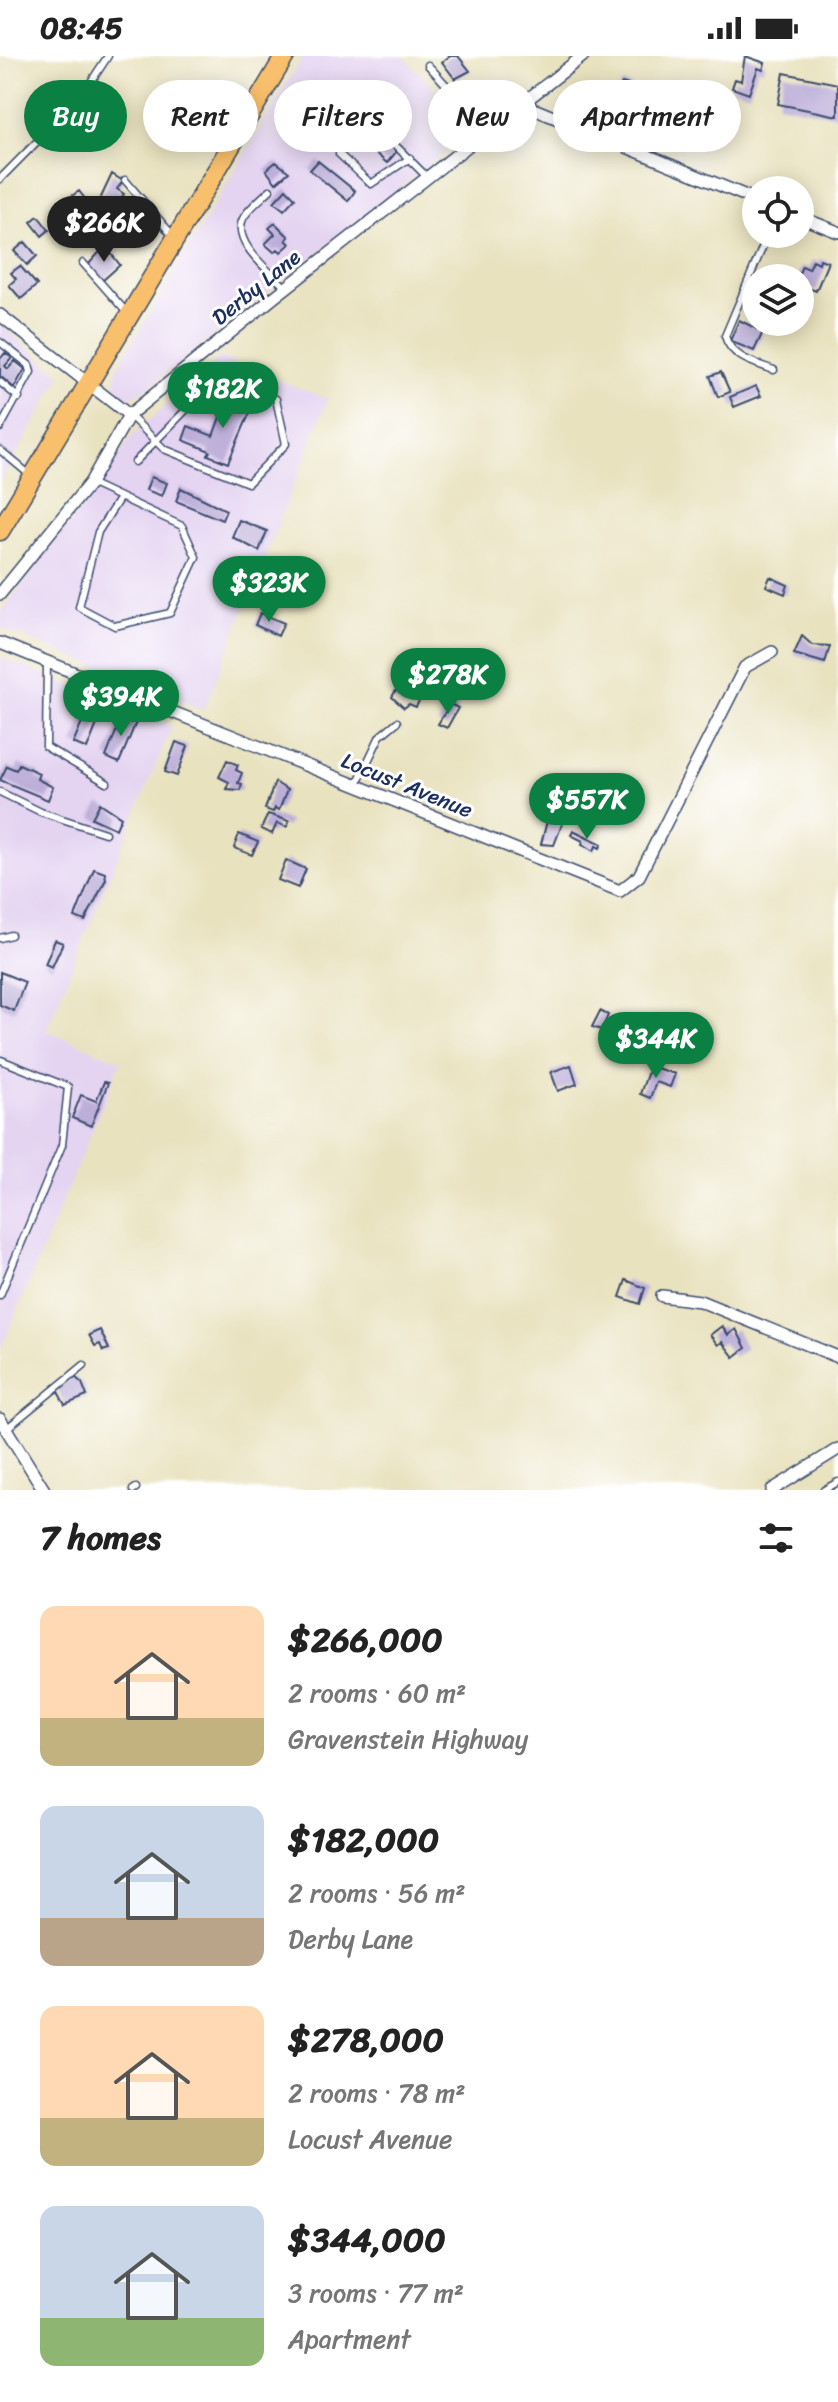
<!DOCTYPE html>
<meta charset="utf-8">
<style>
body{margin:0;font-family:Sriracha,sans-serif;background:#f2f2f2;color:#222;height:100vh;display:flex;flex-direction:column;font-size:30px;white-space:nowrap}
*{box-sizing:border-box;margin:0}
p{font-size:26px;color:#767676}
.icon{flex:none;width:44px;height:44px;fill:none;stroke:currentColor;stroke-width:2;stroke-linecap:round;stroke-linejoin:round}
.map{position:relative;height:1434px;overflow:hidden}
.panel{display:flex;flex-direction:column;background:#fff;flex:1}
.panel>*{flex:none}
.hud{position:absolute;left:24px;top:24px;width:790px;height:72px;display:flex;gap:16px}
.fabs{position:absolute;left:742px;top:120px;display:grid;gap:16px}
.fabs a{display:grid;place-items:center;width:72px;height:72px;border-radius:50%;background:#fff;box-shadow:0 4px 20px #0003;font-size:40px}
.price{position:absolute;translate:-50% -68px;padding:0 18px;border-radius:28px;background:#0b8043;color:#fff;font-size:26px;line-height:52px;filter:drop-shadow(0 2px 4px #0008)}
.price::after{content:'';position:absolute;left:50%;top:48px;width:24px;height:18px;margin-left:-12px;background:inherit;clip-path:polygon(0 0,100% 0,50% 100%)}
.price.active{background:#222;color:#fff}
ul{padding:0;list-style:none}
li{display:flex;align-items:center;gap:24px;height:200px;padding:0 40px}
li span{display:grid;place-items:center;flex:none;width:224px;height:160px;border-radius:16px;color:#555}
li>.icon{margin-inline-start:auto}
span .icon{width:96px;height:96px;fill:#fffc;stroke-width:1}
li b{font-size:34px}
h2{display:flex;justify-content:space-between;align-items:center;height:96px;padding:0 40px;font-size:34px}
.chip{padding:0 28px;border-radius:36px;background:#fff;box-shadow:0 4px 20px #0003;font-size:28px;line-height:72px}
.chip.active{background:#0b8043;color:#fff}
.status{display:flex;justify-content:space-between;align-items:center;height:56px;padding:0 40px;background:#fff;direction:ltr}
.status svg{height:22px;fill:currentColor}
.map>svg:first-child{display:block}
.built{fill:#e4d3f1}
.building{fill:#bcaed8}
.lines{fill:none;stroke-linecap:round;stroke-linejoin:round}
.lane-casing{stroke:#3a4a6d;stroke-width:9}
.street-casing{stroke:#3a4a6d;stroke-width:14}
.primary-casing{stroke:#3a4a6d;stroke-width:21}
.lane{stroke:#fff;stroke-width:6}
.street{stroke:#fff;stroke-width:11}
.primary{stroke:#f8bf6c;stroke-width:18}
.labels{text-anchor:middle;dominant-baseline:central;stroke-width:6;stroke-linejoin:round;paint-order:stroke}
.street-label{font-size:22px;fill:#1b2f5e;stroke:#fff}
</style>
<div class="status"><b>08:45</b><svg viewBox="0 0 49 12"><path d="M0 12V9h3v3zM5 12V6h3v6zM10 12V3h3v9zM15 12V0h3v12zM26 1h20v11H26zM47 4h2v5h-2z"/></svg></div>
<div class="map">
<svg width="838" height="1434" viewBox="0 0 838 1434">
<rect width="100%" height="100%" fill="#fff"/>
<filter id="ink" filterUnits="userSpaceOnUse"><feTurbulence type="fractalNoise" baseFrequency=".0125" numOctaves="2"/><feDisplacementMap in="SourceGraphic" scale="16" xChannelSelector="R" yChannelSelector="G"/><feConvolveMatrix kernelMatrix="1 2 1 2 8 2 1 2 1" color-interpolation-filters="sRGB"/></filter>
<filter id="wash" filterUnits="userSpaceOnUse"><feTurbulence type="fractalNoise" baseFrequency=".006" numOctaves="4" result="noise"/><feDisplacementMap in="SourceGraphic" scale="32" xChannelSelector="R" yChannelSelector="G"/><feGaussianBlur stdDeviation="1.8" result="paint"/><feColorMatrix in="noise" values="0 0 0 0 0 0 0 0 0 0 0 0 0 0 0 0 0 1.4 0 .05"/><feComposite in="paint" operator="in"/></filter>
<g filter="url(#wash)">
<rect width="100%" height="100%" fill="#e9e2bf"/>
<!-- built -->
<path class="built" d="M 303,0 L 403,0 L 473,74 L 145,334 L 126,343 L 115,330 L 116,314 Z
M 0,269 L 62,320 L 0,426 Z
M 220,301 L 328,343 L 204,654 L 0,572 L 0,557 L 109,416 L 131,381 Z
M 0,601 L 172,670 L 46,974 L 121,1005 L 0,1295 Z"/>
<g id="blocks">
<!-- building -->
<path class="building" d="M 450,0 L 458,0 L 470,15 L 455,23 L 442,6 Z
M 745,0 L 765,7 L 763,14 L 758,12 L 749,38 L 732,32 L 735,23 L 741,25 Z
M 784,17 L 838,28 L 838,60 L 778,48 Z
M 356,24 L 367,34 L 353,50 L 342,40 Z
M 622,27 L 632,30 L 629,39 L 644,45 L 633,65 L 608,55 Z
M 668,32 L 678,36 L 672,51 L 656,41 L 657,35 L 665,38 Z
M 330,38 L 349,55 L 336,70 L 317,53 Z
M 93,51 L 101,61 L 91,70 L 82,61 Z
M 357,62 L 397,95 L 387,107 L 355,80 L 351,85 L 344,78 Z
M 653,64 L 664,68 L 659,82 L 648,78 Z
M 678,74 L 688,78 L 682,92 L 672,88 Z
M 318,105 L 355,135 L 348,145 L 310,114 Z
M 276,106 L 289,116 L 276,127 L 266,114 Z
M 112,118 L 123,125 L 117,133 L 124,138 L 115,152 L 119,154 L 113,164 L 96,152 Z
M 286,133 L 295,142 L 284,154 L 274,146 Z
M 79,135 L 100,162 L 90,170 L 69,142 Z
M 38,160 L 49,174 L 42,180 L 31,166 Z
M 275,167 L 289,181 L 286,184 L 290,188 L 281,196 L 278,193 L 274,196 L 265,188 L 275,178 L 269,172 Z
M 25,186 L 37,200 L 27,209 L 14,195 Z
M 105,190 L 120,209 L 102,225 L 88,209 Z
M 820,203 L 828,206 L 816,235 L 811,233 L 805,251 L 800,249 L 800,234 L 805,236 L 807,231 L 797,222 L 802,210 L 809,213 L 813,204 L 819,207 Z
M 20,210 L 37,229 L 21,243 L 9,229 L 16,223 L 11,217 Z
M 739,264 L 763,276 L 754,295 L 730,285 Z
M 5,297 L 12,302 L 5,310 L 8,313 L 15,305 L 25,313 L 14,332 L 0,320 L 0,303 Z
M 721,316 L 730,336 L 718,341 L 710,320 Z
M 756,330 L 761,340 L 734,351 L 730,341 Z
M 229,337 L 254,347 L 228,407 L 208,399 L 210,395 L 183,384 L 188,370 L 213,380 Z
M 151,421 L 167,427 L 162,440 L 146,434 Z
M 181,432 L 226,454 L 222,464 L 176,445 Z
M 239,464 L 267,475 L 259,495 L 232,481 Z
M 770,521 L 788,529 L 785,538 L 766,530 Z
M 260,557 L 284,567 L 278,580 L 255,569 Z
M 802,580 L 812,589 L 830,590 L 825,607 L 794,598 Z
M 407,628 L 422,639 L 416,651 L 409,648 L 404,652 L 392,641 L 396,634 L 402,637 Z
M 91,645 L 104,651 L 87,693 L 73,687 Z
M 450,648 L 458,652 L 447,672 L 438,668 Z
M 123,658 L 137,664 L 119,707 L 106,701 Z
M 176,686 L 188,690 L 177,720 L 165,716 Z
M 227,704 L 238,709 L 236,714 L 242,717 L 238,727 L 242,728 L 240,734 L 226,733 L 229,726 L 219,721 Z
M 19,708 L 39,717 L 37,723 L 53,731 L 48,744 L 0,724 L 7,710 L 16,714 Z
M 275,726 L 287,734 L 279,754 L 275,752 L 273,756 L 265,753 Z
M 582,738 L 592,745 L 586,756 L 576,751 Z
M 100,747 L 121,761 L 116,773 L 92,762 Z
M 562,756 L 566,758 L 554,789 L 541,788 L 547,765 L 553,757 L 560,760 Z
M 268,758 L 289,765 L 287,771 L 277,767 L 272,778 L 261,773 Z
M 573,774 L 602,788 L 600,792 L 596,790 L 594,795 L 582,788 L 583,785 L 571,779 Z
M 239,778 L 258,786 L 252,799 L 234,792 Z
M 286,804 L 306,813 L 298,832 L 278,824 Z
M 94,813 L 105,817 L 106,823 L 85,865 L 75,861 Z
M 55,884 L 63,887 L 52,911 L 45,908 Z
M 0,916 L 25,926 L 14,955 L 0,949 Z
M 600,955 L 608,959 L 602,974 L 592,971 Z
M 571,1009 L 577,1028 L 558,1035 L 551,1016 Z
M 650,1010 L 675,1018 L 670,1031 L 656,1026 L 650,1042 L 640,1038 Z
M 104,1026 L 108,1027 L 91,1070 L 72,1062 L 81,1039 L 96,1045 Z
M 626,1224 L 645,1232 L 640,1248 L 620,1241 Z
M 722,1270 L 728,1279 L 736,1273 L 746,1292 L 734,1301 L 722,1286 L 718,1289 L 710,1279 Z
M 100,1274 L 109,1293 L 103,1295 L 100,1288 L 95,1290 L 89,1279 Z
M 75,1321 L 82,1327 L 87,1340 L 65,1349 L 56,1332 Z"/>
</g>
</g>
<g filter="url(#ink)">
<use href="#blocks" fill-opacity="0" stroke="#3a4a6d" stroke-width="2"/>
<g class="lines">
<!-- lane casing -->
<g class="lane-casing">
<path id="lane" d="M 428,9 L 488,75
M 359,53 L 427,121
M 339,98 L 371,128 L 410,102
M 0,123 L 81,41 L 108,0
M 125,124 L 174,181
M 270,134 C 262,142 250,151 244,161 C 229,185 271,216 286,232
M 768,178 L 725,280 C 731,302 755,307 774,314
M 83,207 L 128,258
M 0,286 L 29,309 L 31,316 L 0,372
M 0,326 L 19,342
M 129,359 L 164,393 L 248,427 L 286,388 L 276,343 L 221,318 L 135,406
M 0,394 L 30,419
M 90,427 L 182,470 L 196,501 L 170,557 L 115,570 L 79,551 L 98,476 L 119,443
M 47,605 L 46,691 L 107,727
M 356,730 L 380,680 L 397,666
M 0,736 L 41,756 L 105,777
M 0,882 L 11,879
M 0,1239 L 62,1089 L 68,1031 L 1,1004
M 6,1373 L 84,1309
M 133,1434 L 136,1432
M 824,1434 L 838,1426"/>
</g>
<!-- street casing -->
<g class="street-casing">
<path id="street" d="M 524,49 L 756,144
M 800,161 L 838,176
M 0,259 L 129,359
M 0,538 L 90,427 L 129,359 L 273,242 L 583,0
M 0,587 L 620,835 L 639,820 L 745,611 L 772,596
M 662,1240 L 700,1245 L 838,1301
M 0,1363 L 44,1434
M 772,1434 L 838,1393"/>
</g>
<!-- primary casing -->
<g class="primary-casing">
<path id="primary" d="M 0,475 L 285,0"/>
</g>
<!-- lane -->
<use href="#lane" class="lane"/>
<!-- street -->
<use href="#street" class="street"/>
<!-- primary -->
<use href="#primary" class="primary"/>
</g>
</g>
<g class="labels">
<!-- street labels -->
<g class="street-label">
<text transform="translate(256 231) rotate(-39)">Derby Lane</text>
<text transform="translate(407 729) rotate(22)">Locust Avenue</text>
</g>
</g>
</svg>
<div class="fabs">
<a><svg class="icon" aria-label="locate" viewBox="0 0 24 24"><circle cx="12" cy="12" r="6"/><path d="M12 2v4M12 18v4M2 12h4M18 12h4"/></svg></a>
<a><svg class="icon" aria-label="layers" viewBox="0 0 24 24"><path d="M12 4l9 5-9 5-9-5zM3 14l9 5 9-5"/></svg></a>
</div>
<b class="price active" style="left:104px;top:208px">$266K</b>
<b class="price" style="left:223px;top:374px">$182K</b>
<b class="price" style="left:269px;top:568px">$323K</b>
<b class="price" style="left:448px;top:660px">$278K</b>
<b class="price" style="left:121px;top:682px">$394K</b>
<b class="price" style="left:587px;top:785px">$557K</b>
<b class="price" style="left:656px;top:1024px">$344K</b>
<div class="hud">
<a class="chip active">Buy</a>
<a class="chip">Rent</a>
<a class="chip">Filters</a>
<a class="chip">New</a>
<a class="chip">Apartment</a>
</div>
</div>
<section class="panel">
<h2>7 homes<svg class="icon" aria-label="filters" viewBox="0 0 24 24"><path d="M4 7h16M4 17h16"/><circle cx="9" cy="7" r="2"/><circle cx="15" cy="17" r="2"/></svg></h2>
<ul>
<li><span style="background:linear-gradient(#ffd9b3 70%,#c2b280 0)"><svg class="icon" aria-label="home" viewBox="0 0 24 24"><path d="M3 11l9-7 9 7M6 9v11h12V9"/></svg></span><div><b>$266,000</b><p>2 rooms · 60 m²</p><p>Gravenstein Highway</p></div></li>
<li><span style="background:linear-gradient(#c9d6e8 70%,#b9a48a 0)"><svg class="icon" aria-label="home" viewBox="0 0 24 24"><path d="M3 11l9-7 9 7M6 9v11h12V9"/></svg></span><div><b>$182,000</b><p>2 rooms · 56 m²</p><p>Derby Lane</p></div></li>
<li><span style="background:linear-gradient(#ffd9b3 70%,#c2b280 0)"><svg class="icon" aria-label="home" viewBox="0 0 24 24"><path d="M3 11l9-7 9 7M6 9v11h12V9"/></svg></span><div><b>$278,000</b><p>2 rooms · 78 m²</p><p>Locust Avenue</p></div></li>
<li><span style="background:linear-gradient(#c9d6e8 70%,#8fb573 0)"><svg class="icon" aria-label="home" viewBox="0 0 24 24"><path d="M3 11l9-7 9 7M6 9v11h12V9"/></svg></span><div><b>$344,000</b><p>3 rooms · 77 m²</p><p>Apartment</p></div></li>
</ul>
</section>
